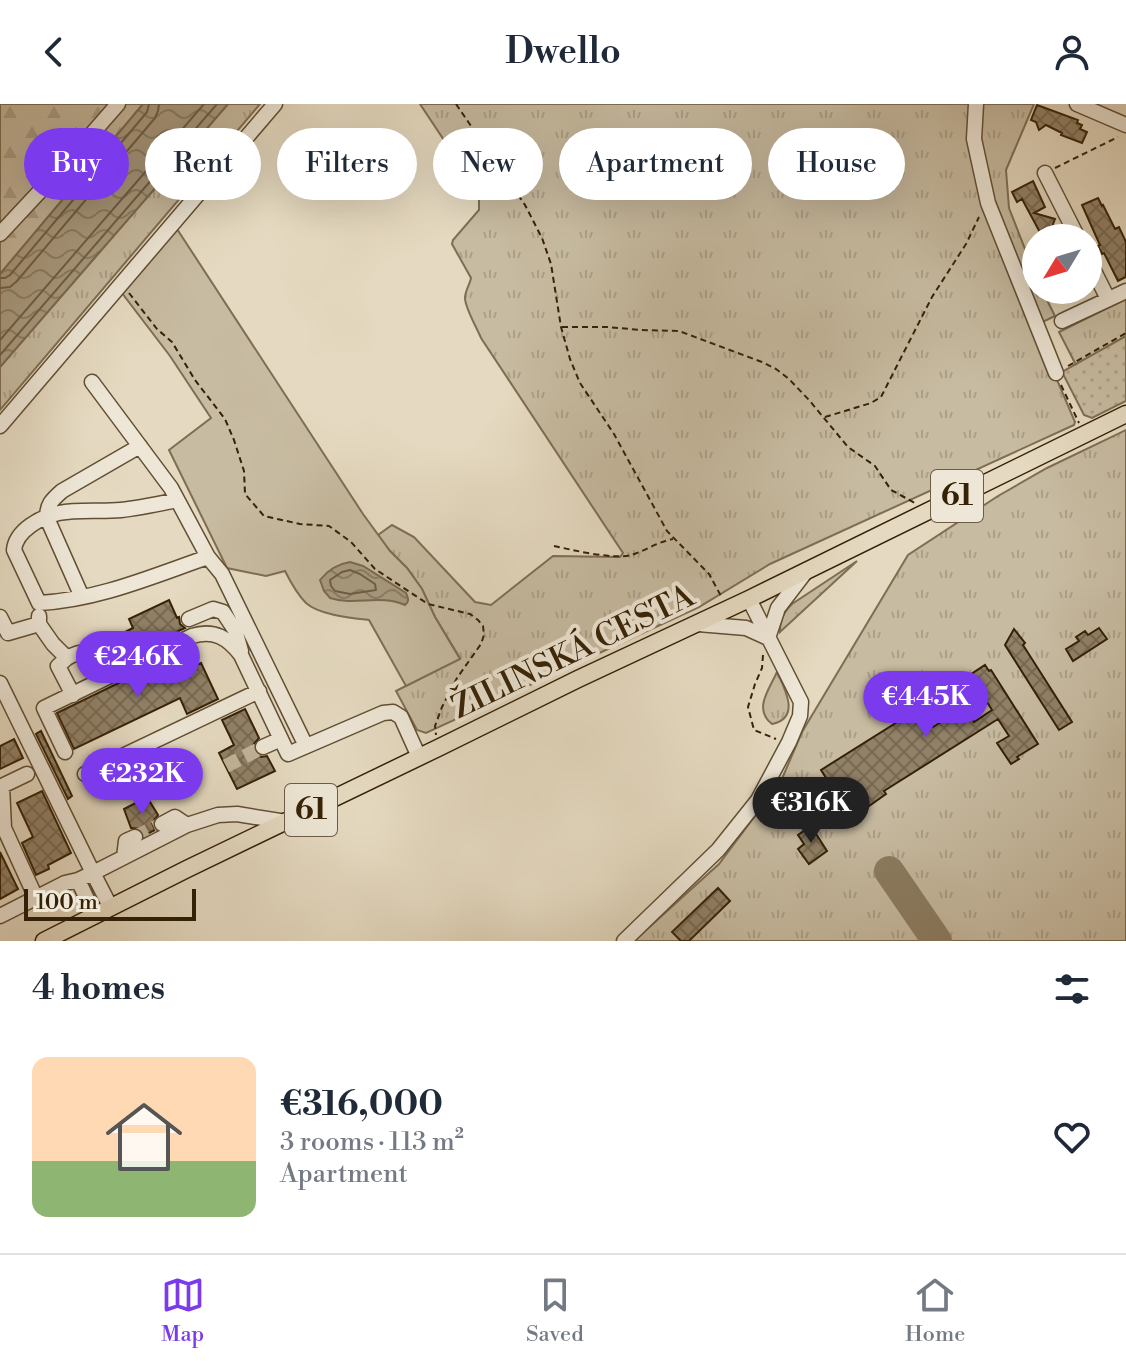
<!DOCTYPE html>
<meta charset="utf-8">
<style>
body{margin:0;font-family:"Libre Bodoni",serif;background:#f2f2f3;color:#1f2937;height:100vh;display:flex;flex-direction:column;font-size:30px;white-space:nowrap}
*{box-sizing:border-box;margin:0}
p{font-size:26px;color:#747a83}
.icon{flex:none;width:44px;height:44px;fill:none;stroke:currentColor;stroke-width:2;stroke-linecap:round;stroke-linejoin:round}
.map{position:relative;height:837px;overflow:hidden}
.drawer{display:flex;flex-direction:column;background:#fff;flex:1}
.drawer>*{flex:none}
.top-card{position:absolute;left:24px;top:24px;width:1078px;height:72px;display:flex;gap:16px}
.needle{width:52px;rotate:232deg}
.fabs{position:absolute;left:1022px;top:120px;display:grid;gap:16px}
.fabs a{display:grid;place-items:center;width:80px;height:80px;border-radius:50%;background:#fff;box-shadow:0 8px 32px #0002;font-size:40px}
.scale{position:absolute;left:24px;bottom:20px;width:172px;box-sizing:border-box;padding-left:8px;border:4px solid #352105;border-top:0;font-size:22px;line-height:28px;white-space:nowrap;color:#352105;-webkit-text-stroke:6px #eee7d7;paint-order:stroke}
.price{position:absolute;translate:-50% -68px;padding:0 18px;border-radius:28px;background:#7c3aed;color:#fff;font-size:26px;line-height:52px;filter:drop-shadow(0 2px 4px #0008)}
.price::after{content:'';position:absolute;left:50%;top:48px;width:24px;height:18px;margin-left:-12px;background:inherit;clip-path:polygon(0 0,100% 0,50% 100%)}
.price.selected{background:#222;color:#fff}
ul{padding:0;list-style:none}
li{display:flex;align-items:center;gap:24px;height:200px;padding:0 32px}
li+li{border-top:2px solid #e0e1e3}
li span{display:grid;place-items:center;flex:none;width:224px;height:160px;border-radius:16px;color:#555}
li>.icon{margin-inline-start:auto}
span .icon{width:96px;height:96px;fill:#fffc;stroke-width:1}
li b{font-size:34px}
h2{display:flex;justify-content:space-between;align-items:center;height:96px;padding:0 32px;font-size:34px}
.pill{padding:0 28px;border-radius:36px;background:#fff;box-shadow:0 8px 32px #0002;font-size:28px;line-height:72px}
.pill.selected{background:#7c3aed;color:#fff}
header{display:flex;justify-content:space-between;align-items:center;height:104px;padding:0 32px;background:#fff;font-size:36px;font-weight:600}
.dock{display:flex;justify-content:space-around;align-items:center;height:112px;border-top:2px solid #e0e1e3;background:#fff;font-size:22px;color:#747a83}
.dock a{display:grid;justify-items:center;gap:4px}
.dock .selected{color:#7c3aed}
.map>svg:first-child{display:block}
.grass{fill:url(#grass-tufts);stroke:#7e6e53;stroke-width:2}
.forest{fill:url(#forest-firs);stroke:#7e6e53;stroke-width:2}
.park{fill:url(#park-dots);stroke:#7e6e53;stroke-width:2}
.garden{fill:#c7bba1;stroke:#7e6e53;stroke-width:2}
.water{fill:url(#water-waves);stroke:#7b6a4f;stroke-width:2}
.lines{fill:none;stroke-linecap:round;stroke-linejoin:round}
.shore{stroke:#6f5e43;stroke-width:2}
.taxiway{stroke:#8d7e63;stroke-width:30}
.building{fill:url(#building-cross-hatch);stroke:#352105;stroke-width:2;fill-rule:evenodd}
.minor-tunnel{stroke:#c2b59b;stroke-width:14;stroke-dasharray:14 7;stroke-linecap:butt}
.minor-casing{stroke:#614f34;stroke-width:17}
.major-casing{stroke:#352105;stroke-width:19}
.path{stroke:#352105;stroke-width:2;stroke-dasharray:6 4;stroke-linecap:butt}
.minor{stroke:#eee7d7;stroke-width:14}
.major{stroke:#e5dac1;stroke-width:16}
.labels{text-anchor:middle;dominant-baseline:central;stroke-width:8;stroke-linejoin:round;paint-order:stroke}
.shield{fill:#eee7d7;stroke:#6c5c44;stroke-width:2}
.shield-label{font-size:30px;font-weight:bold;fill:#352105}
.street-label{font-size:32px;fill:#352105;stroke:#eee7d7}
</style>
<header><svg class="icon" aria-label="back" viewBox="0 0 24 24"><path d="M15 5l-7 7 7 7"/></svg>Dwello<svg class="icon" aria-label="person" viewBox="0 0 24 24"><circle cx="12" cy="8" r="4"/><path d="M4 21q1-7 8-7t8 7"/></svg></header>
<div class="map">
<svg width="1126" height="837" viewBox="0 0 1126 837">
<defs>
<pattern id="grass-tufts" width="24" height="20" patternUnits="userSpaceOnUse" patternTransform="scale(2)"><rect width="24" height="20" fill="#c7bba1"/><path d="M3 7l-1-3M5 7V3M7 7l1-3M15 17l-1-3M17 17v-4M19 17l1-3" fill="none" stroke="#aca089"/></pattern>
<pattern id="forest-firs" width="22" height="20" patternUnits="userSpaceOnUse" patternTransform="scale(2)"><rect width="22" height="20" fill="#c7bba1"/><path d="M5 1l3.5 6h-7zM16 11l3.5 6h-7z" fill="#aca089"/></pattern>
<pattern id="park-dots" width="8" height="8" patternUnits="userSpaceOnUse" patternTransform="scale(2)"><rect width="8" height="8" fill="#c7bba1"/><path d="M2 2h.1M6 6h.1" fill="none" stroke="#aca089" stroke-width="1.8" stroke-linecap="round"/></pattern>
<pattern id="water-waves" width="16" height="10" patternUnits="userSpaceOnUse" patternTransform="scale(2)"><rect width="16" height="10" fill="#a99b81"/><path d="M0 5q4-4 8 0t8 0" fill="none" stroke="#8a7e68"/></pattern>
<pattern id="building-cross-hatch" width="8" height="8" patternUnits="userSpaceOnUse" patternTransform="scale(2)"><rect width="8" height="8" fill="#918167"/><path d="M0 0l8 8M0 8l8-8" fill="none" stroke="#776953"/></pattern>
</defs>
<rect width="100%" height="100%" fill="#e5dac1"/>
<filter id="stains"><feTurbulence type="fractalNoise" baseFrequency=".0025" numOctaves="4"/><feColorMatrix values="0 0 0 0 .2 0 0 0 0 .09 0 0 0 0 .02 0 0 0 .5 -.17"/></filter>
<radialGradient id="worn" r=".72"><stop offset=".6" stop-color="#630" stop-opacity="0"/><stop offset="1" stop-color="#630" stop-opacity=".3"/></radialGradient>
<!-- grass -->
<path class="grass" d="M 228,0 L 260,0 L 0,306 L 0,263 Z
M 420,0 L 1034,0 L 1006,66 L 1009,104 L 1036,173 L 1036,186 L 1042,186 L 1055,212 L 1034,222 L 1075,318 L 1074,321 L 770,460 L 699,503 L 426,629 L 417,626 L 396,587 L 460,554 L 435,513 L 422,485 L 407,464 L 390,447 L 378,431 L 392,421 L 414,433 L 475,498 L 491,501 L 553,452 L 620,453 L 623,449 L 481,234 C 477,224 465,204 465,194 C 465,187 470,180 471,174 L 452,140 L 453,136 L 479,106 L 479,89 Z
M 1126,195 L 1126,232 L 1076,261 L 1059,228 Z
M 1126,326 L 1126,837 L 634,837 L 719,760 L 781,677 L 802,628 L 908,451 L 998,392 L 1047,364 Z
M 857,457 L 780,528 C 780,515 783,509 792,500 Z
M 777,568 C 785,585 801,614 772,620 C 753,605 769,586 777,568 Z"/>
<!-- forest -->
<path class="forest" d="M 0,0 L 143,0 L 0,170 Z"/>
<!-- park -->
<path class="park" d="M 1126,232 L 1126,297 L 1092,314 L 1084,311 L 1062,268 Z"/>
<!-- garden -->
<path class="garden" d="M 177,125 L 363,410 L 390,447 L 407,464 L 422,485 L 435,513 L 460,555 L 406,582 L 369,516 C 352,514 319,511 306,499 C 297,490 291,479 285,467 L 266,472 L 227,464 L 169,346 L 211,314 L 170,252 L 122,189 Z"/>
<!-- water -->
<path class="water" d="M 143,0 L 228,0 L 0,263 L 0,170 Z
M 350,458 L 363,462 L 406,489 C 408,494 410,497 405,501 C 380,490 355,502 330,494 L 324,487 L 320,476 C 328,466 337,460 350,458 Z"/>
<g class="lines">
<!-- shore -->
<path class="shore" d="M 0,174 L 5,174 L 10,171 L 147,8 L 149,0
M 0,184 L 10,183 L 17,177 L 155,14 L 158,7 L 159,0
M 0,236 L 204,0
M 0,251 L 217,0
M 350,466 L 360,470 L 375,480 L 376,486 L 350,490 L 335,487 L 331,482 L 330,476 L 342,468 Z"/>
<!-- taxiway -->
<path class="taxiway" d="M 889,767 L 937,837"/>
</g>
<!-- building -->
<path class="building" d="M 1037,1 L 1078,16 L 1077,19 L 1082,21 L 1080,25 L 1087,28 L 1082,39 L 1061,31 L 1062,29 L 1046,21 L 1039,26 L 1036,18 L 1031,16 Z
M 1033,77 L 1045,103 L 1034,109 L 1055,115 L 1053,120 L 1058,134 L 1043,134 L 1022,95 L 1017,98 L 1012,88 Z
M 1098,94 L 1102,102 L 1103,101 L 1115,125 L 1119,123 L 1126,138 L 1126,173 L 1118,177 L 1104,149 L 1102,150 L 1098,142 L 1100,141 L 1082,101 Z
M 169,496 L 177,514 L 179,513 L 180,520 L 185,524 L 122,554 L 117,543 L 123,540 L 119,531 L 133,524 L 129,515 Z
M 1099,524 L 1107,535 L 1073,557 L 1066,545 L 1079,537 L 1076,533 L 1085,527 L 1088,531 Z
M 1014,525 L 1025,539 L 1023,541 L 1072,618 L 1059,626 L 1005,541 Z
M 184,547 L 192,564 L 201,559 L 218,595 L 187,610 L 180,594 L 74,645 L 57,609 Z
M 985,561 L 989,567 L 991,566 L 1038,640 L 1017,653 L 1019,655 L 1011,660 L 997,639 L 1009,632 L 998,615 L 884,687 L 886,690 L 852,714 L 821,666 L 910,610 L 892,583 L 903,576 L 933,623 L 949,613 L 937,595 L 942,592 L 941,590 ZM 980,587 L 992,606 L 974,618 L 962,599 Z
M 245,605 L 259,634 L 253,641 L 254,648 L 261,653 L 267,652 L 275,667 L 237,685 L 219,649 L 234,641 L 222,616 Z
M 41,627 L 72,692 L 68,695 L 36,630 Z
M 14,635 L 23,654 L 0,665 L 0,642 Z
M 42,687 L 71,749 L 48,761 L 49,765 L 36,771 L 22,739 L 33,733 L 17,699 Z
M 147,693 L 158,711 L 152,719 L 155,726 L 145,731 L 140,725 L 131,724 L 124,705 Z
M 811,722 L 827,747 L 809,760 L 798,745 L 804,740 L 798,731 Z
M 0,748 L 18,785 L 0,795 Z
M 718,784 L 730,797 L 689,837 L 681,837 L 672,828 Z"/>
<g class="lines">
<!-- minor-tunnel -->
<path class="minor-tunnel" d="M 226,662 L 263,643
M 135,733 L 162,720"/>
<!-- minor casing -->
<g class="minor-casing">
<path id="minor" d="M 976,0 L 974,35 L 988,99 L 1056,269
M 1077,0 L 1126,21
M 1045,69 L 1078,134
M 0,130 L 69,56 L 118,0
M 1088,155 L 1108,195
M 1062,217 L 1126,187
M 92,278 L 171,384 L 208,453 L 222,470 L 306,642
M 0,322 L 275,0
M 177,396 C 158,400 140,404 121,406 C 101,408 79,405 59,409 C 41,413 16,426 14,446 L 39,499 C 98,496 153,472 208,453
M 82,493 L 47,414 C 47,400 52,396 62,387 L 140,342
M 0,513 L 8,529 L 39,520 L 39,512
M 189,515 L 213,505 L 223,508 L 235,526 L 241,547
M 39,520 L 53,540 L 67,554 L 58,562 L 73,591
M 698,520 L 746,524 L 768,534 L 778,504 L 807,466
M 67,554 C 81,546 89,547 103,552 L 113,571
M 0,579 L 93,769 L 78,776 L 65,779 L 0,812
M 263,643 L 281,635
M 65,648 L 44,604 L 192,532 C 214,525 228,534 241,551 L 288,650 L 383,609 L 393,608 L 401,613 L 419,653
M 27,670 L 2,682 L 4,724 L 36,794
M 85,670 L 259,587
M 162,720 L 175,713 L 187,721
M 124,753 L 126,737 L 135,733
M 78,776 L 95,812
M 111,804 L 93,769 L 187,721 L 218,711 L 237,710 L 286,718
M 624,837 L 718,746 L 758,696 L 789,638 L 800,612 L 801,598 L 749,495"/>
</g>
<!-- major casing -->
<g class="major-casing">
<path id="major" d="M 44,837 L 187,765 L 440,643 L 578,575 L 749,495 L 1126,310"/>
</g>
<!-- path -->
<path class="path" d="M 456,0 L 525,101 L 542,134 L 551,160 L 561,223 L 570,255 L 580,279 L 614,330 L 667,427 L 709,470 L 721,492
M 1055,64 L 1118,33
M 129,189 L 157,225 L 172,238 L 195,276 L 225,315 L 234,336 L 244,367 L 245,390 L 264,412 L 300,420 L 329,422 L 351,438 L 375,465 L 428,500 L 470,510 L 478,516 L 483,522 L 484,531 L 481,540 L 457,574 L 442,603 L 435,622 L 436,631
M 562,223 L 607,223 L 641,226 L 679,227 L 762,258 L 776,265 L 789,275 L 809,296 L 848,343 L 875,362 L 891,386 L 915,399
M 1068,262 L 1126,229
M 1061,281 L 1079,319
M 825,313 L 871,299 L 881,293 L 932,193 L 966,140 L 979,113
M 554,442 C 573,446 613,456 631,451 C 645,447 657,438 673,435
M 763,551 L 762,564 L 755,580 L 748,603 L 754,626 L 776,635"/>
<!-- minor -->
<use href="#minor" class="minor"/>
<!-- major -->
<use href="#major" class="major"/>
</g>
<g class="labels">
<!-- shield labels -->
<g class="shield">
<rect x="931" y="366" width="52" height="52" rx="6"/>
<rect x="285" y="680" width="52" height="52" rx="6"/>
</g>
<g class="shield-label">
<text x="957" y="392">61</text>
<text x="311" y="706">61</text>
</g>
<!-- street labels -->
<g class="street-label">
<text transform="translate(573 548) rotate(-26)">ŽILINSKÁ CESTA</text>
</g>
</g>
<rect width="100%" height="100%" filter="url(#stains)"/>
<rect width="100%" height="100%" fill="url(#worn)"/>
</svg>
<div class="fabs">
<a><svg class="needle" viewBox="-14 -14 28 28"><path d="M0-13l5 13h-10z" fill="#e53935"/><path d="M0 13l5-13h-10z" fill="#747a83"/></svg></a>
</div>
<div class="scale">100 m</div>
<b class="price" style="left:138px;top:595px">€246K</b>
<b class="price" style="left:926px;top:635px">€445K</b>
<b class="price" style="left:142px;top:712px">€232K</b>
<b class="price selected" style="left:811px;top:741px">€316K</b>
<div class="top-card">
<a class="pill selected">Buy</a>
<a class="pill">Rent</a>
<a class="pill">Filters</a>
<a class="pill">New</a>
<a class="pill">Apartment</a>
<a class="pill">House</a>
</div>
</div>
<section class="drawer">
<h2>4 homes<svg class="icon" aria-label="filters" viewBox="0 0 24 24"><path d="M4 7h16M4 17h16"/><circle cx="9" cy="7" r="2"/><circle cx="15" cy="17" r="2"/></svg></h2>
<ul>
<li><span style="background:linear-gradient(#ffd9b3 65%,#8fb573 0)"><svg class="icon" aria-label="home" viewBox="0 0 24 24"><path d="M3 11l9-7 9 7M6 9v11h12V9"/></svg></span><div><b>€316,000</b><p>3 rooms · 113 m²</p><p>Apartment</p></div><svg class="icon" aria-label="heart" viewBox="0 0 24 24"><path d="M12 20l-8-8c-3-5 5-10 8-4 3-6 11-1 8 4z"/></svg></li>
</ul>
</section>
<nav class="dock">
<a class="selected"><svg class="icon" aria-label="map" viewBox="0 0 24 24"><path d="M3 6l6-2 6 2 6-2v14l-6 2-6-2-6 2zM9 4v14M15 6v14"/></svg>Map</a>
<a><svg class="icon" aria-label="saved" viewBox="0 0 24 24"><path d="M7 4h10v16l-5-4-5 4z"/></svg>Saved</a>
<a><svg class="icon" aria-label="home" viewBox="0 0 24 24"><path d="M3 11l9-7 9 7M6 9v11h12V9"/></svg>Home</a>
</nav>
